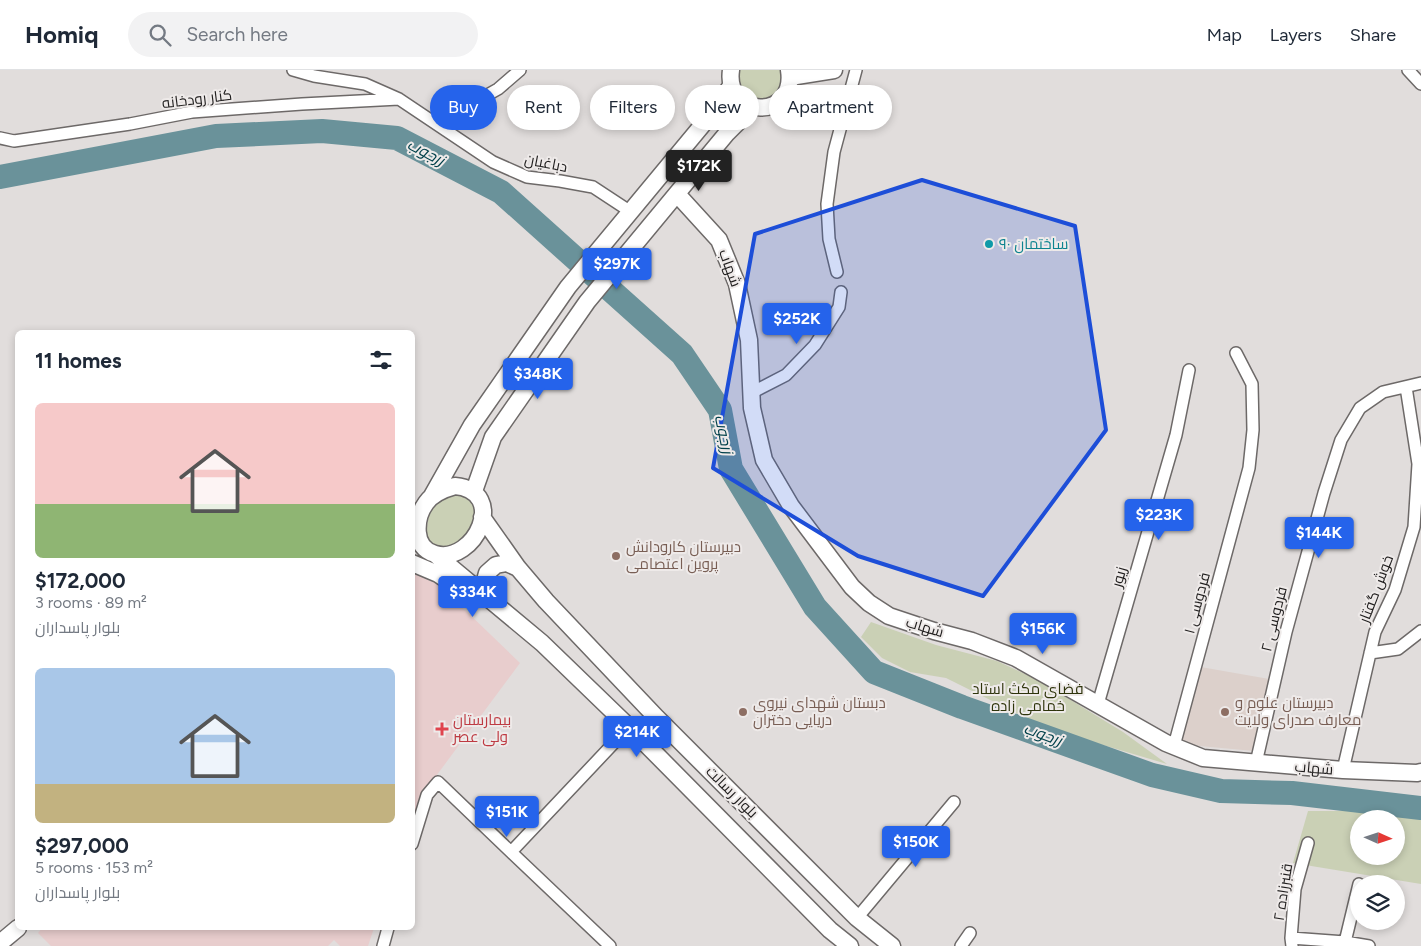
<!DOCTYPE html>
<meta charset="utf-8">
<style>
body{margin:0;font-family:Figtree,Cairo,sans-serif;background:#f2f2f3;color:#1f2937;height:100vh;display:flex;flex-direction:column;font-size:19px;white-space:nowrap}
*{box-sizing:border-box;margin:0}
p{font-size:16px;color:#747a83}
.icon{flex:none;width:28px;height:28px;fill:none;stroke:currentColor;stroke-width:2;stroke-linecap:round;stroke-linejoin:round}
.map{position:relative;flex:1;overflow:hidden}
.details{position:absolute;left:15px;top:260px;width:400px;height:600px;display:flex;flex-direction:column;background:#fff;border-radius:8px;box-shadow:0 2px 8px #0003}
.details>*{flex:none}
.banner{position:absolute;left:430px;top:15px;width:475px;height:45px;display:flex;gap:10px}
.needle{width:32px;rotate:93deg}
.buttons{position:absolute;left:1350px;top:740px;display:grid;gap:10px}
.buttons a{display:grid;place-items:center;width:55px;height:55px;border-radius:50%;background:#fff;box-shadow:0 2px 8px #0003;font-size:25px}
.price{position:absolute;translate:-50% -42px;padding:0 11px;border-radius:5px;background:#2563eb;color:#fff;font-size:16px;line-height:32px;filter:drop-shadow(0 1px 2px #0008)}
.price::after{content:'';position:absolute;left:50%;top:30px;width:15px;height:11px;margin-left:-8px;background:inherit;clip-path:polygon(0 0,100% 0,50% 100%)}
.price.current{background:#222;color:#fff}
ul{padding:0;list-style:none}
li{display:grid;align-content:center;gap:10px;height:265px;padding:0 20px}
li span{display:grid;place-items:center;height:155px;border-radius:8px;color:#555}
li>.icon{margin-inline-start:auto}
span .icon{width:90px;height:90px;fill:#fffc;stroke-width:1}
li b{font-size:21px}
h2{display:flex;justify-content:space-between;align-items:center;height:60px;padding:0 20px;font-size:21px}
.pill{padding:0 18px;border-radius:22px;background:#fff;box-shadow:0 2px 8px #0003;font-size:18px;line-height:45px}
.pill.current{background:#2563eb;color:#fff}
header{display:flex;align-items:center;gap:30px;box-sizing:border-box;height:70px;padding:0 25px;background:#fff;border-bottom:1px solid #e0e1e3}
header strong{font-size:24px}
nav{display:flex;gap:28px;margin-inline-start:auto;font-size:18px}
.search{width:350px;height:45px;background:#f2f2f3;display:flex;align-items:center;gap:12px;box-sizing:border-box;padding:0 18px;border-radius:28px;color:#747a83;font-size:19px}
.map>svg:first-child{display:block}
.built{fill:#dcd0cb}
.medical{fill:#e8cdcd}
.green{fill:#cad0b5;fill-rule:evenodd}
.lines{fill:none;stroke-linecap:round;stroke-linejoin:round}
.river{stroke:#6a929a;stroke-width:24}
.street-casing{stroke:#6d6968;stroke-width:14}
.secondary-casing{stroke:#6d6968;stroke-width:19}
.street{stroke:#fff;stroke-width:11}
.secondary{stroke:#fff;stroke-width:16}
.marked{fill:#1d4ed8;fill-opacity:0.2;stroke:#1d4ed8;stroke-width:4;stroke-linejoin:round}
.culture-dot{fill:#0f9aa8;stroke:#eeeae9;stroke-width:2}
.education-dot{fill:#8d6e63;stroke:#eeeae9;stroke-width:2}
.health-dot{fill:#e0444e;stroke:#eeeae9;stroke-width:2}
.labels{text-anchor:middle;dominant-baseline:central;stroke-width:4;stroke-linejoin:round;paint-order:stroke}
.street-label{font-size:15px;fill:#1f1d1d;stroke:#eeeae9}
.culture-label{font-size:15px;fill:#0d838f;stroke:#eeeae9;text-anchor:start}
.education-label{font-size:15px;fill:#785e54;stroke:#eeeae9;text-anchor:start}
.park-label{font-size:15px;fill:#2e340b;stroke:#eeeae9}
.health-label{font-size:15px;fill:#be3a42;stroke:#eeeae9;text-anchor:start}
.water-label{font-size:16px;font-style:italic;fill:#00404a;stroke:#eeeae9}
</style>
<header>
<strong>Homiq</strong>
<div class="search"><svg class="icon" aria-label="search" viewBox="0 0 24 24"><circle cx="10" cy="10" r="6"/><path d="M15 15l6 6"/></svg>Search here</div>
<nav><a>Map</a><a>Layers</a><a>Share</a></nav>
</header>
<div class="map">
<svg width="1421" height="876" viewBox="0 0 1421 876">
<rect width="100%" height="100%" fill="#e1dddc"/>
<!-- built -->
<path class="built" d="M 1195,596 L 1275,610 L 1254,681 L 1178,674 Z"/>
<!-- medical -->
<path class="medical" d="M 413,503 L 439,515 L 520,593 L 422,725 L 413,751 Z
M 42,858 L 374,858 L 368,876 L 340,876 L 334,870 L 328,876 L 51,876 L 38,863 Z"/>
<!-- green -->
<path class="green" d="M 739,0 L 781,0 C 782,4 783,8 783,12 C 779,34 746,37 739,16 C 737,12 739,4 739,0 Z
M 458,424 C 463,425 469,426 472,431 C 486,453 447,493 430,473 C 426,468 426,463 427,458 C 428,438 439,427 458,424 Z
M 871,552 L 936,575 L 997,591 L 1040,611 L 1100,648 L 1123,662 L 1167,694 L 1049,659 L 946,608 L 910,602 L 882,588 L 861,567 Z
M 1308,741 L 1421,741 L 1421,814 L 1293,793 ZM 1359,749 L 1396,749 L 1396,786 L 1359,786 Z"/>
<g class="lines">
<!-- river -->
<path class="river" d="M 0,107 L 216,66 L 322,61 L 397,68 L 501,122 L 682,284 L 720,340 L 731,399 L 815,537 L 874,602 L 962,637 L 1152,705 L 1221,721 L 1292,723 L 1421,738"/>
<!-- street casing -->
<g class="street-casing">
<path id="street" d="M 293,0 L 314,6 L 365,14 L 399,29 L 493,92 L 527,107 L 560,111 L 593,117 L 631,142
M 1408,0 L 1421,14
M 466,37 L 498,19 L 520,0
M 0,68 L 14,71 L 130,54 L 192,42 L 302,34 L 399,29
M 837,202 L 829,169 L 827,134 L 834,82 L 856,0
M 751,323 L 786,305 L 815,275 L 839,237 L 841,222
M 1370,583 L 1398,579 L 1421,561
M 1098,634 L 1176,365 L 1189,300
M 1174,676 L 1249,398 L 1253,360 L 1252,314 L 1236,283
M 1256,693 L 1286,562 L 1324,423 L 1341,370 L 1360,338 L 1383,322 L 1421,313
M 1343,700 L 1375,562 L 1395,520 L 1414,457 L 1418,394 L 1406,317
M 412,774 L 427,725 L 438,712 L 511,782
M 857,848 L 954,732
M 1291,868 L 1345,872 L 1369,876
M 1345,872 L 1359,814
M 383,876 L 388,858
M 610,876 L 511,782 L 629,657
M 961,876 L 970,863
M 1292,876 L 1291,868 L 1295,819 L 1308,773"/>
</g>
<!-- secondary casing -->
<g class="secondary-casing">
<path id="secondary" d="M 731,0 C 724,49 797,51 789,0
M 790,7 L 834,0
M 677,124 L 719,170 L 737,214 L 749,270 L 752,338 L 764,390 L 791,436 L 852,517 L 869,533 L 889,546 L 934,561 L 972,571 L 1016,588 L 1166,673 L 1203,688 L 1343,700 L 1417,703 L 1421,702
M 455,416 C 509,421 475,495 435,484 C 412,478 415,448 426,433 C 433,423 444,419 455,416 Z
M 474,421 L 493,367 L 587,232 L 727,63 L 753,37
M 432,426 L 472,355 L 568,217 L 709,47 L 731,16
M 482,447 L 518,498 L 546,531 L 657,648 L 857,848 L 892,876
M 435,484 L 542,573 L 629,657 L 830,860 L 850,876
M 412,493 L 438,504 L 473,528
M 486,525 L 484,514 L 487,503 L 496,495 L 507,493 L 518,498
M 0,873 L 18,858"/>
</g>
<!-- street -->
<use href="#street" class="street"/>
<!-- secondary -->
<use href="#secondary" class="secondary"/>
</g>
<!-- marked area -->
<path class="marked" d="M 922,110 L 1075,156 L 1106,360 L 983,526 L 858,486 L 713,398 L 755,164 Z"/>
<!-- markers -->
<circle class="culture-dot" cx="989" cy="174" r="5"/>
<g class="education-dot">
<circle cx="616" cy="486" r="5"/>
<circle cx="743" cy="642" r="5"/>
<circle cx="1225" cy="642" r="5"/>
</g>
<path class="health-dot" d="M439.5 651.5h5v5h5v5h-5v5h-5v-5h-5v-5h5z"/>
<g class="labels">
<!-- street labels -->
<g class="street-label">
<text transform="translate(197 29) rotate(-7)">کنار رودخانه</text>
<text transform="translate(546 93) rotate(11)">دباغیان</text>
<text transform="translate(730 198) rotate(70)">شهاب</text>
<text transform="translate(1119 507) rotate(-74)">زیور</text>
<text transform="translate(1376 519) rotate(-69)">خوش گفتار</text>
<text transform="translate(1197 533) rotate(-75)">فردوسی ۱</text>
<text transform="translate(1274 549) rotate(-76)">فردوسی ۲</text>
<text transform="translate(925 557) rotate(17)">شهاب</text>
<text transform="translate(1314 698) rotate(5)">شهاب</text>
<text transform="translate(732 722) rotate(45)">بلوار رسالت</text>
<text transform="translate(1283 822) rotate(-81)">قنبرزاده ۲</text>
</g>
<!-- culture labels -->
<g class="culture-label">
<text x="999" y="174">ساختمان ۹۰</text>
</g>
<!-- education labels -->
<g class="education-label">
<text x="626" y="477">دبیرستان کارودانش<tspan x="626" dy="17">پروین اعتصامی</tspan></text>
<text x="753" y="633">دبستان شهدای نیروی<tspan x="753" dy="17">دریایی دختران</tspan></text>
<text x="1235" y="633">دبیرستان علوم و<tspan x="1235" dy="17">معارف صدرای ولایت</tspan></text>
</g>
<!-- park labels -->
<g class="park-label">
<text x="1028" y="619">فضای مکث استاد<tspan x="1028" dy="17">خمامی زاده</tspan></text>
</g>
<!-- health labels -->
<g class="health-label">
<text x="453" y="650">بیمارستان<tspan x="453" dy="17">ولی عصر</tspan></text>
</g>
<!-- water labels -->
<g class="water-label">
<text transform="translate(426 82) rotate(28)">زرجوب</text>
<text transform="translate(724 364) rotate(78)">زرجوب</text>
<text transform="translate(1043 664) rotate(20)">زرجوب</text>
</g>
</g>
</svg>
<div class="buttons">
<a><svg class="needle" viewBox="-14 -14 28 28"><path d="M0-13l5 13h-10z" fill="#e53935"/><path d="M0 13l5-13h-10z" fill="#747a83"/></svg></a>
<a><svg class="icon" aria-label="layers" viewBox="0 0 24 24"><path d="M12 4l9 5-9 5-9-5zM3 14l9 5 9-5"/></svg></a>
</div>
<b class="price current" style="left:699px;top:122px">$172K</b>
<b class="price" style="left:617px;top:220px">$297K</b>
<b class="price" style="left:797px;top:275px">$252K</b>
<b class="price" style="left:538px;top:330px">$348K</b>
<b class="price" style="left:1159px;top:471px">$223K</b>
<b class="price" style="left:1319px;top:489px">$144K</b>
<b class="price" style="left:473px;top:548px">$334K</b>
<b class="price" style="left:1043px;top:585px">$156K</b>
<b class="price" style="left:637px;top:688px">$214K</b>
<b class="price" style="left:507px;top:768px">$151K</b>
<b class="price" style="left:916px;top:798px">$150K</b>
<div class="banner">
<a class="pill current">Buy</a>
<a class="pill">Rent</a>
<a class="pill">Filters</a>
<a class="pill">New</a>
<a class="pill">Apartment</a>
</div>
<section class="details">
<h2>11 homes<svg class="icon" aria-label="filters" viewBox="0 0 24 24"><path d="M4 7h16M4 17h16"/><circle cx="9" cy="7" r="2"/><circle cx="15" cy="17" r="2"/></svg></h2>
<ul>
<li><span style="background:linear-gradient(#f6c9c9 65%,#8fb573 0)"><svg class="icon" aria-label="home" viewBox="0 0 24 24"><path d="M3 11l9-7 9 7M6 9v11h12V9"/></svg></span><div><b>$172,000</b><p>3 rooms · 89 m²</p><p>بلوار پاسداران</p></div></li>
<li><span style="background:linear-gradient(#a9c7e8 75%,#c2b280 0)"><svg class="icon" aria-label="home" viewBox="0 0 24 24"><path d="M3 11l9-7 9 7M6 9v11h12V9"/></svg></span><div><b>$297,000</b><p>5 rooms · 153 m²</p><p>بلوار پاسداران</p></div></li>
</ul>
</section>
</div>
